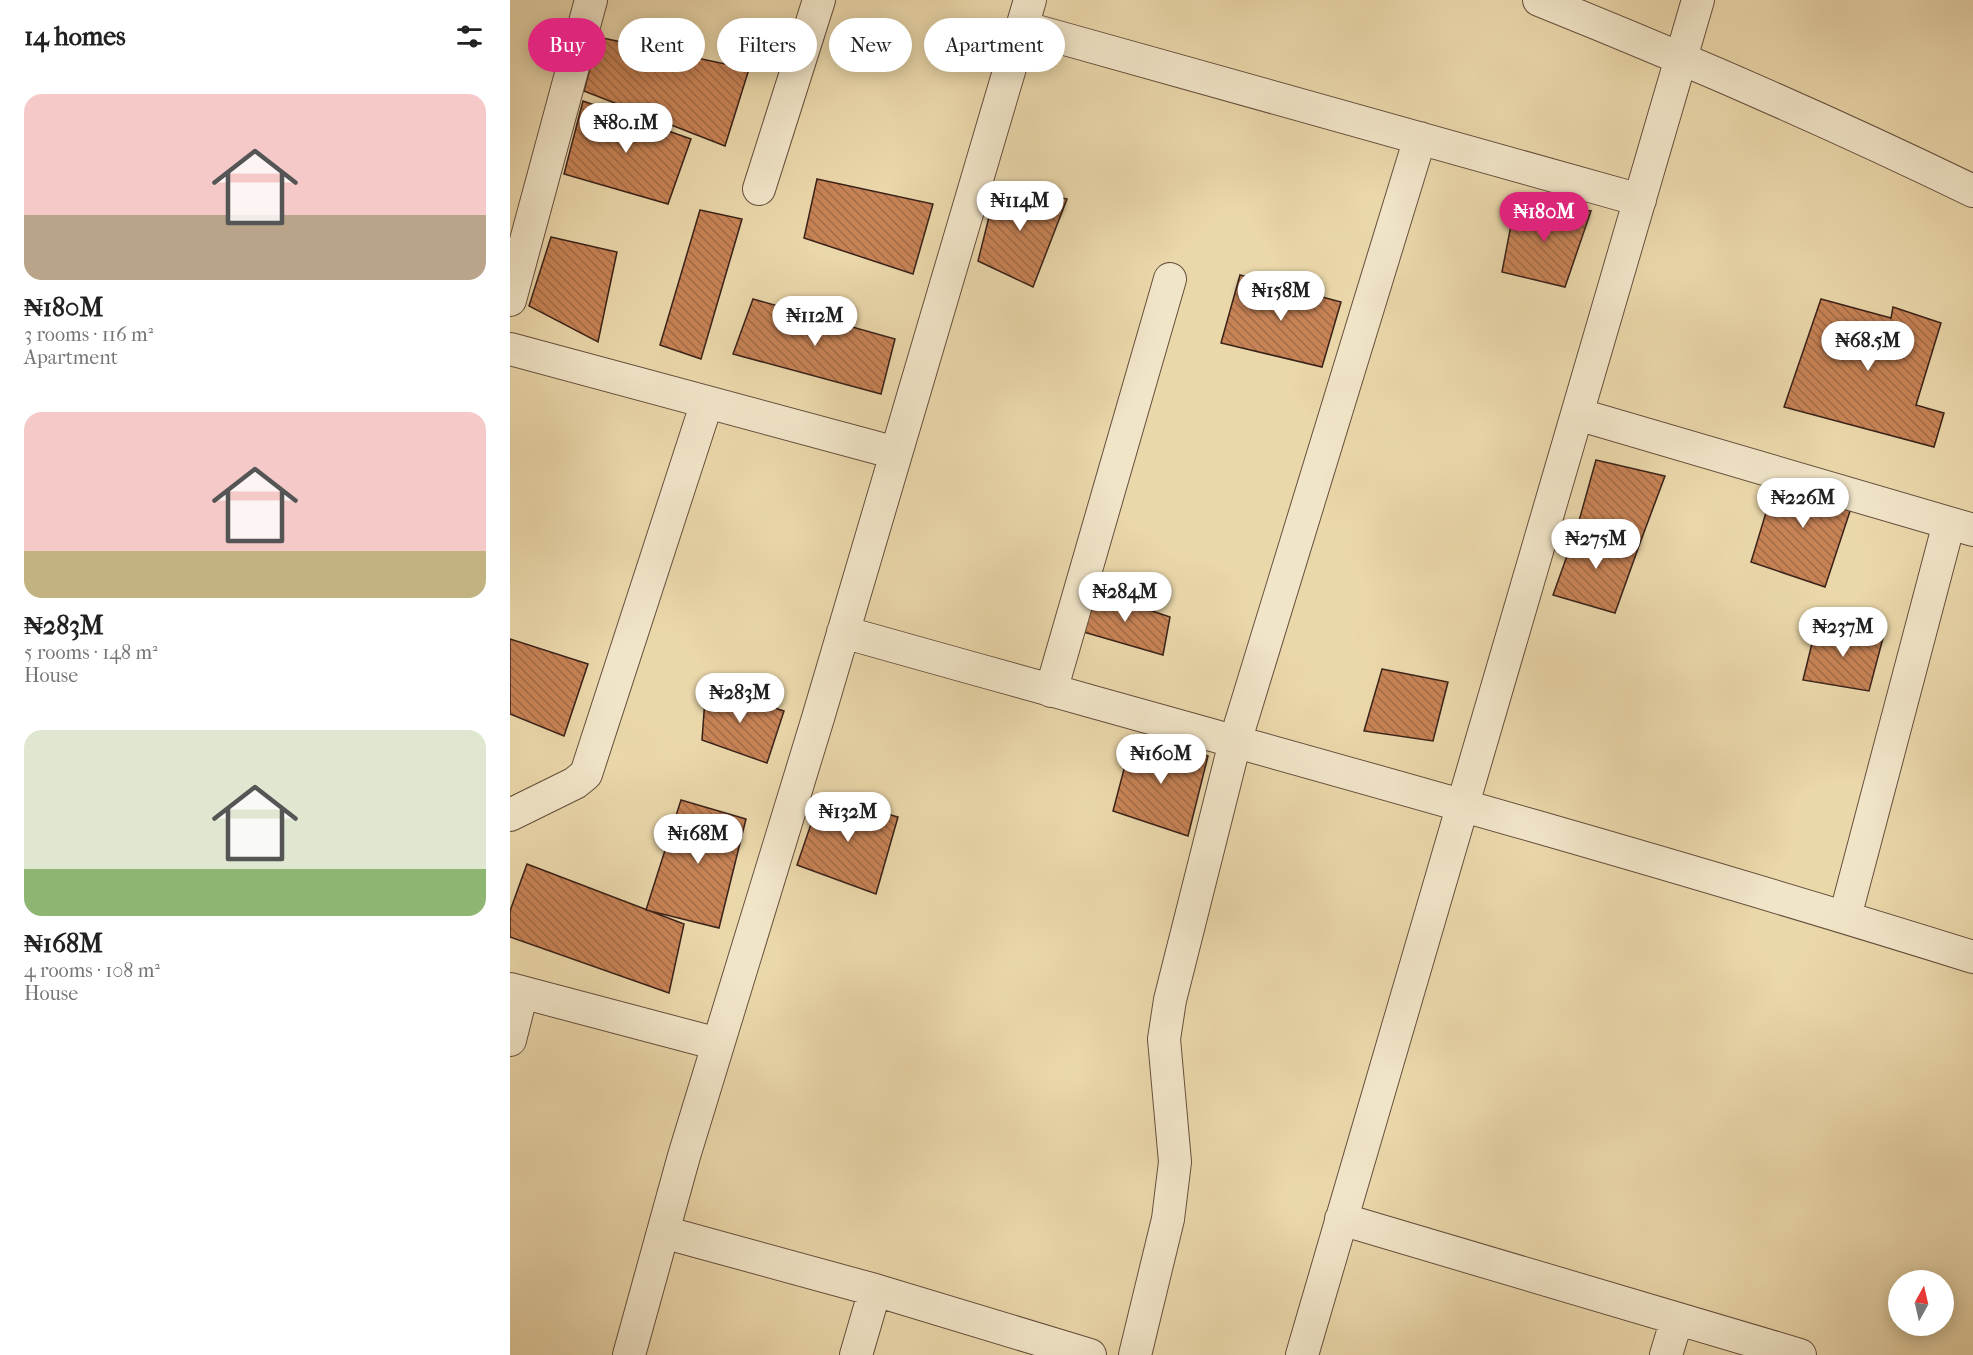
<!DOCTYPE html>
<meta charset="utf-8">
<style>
body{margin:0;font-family:"IM FELL French Canon",serif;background:#f2f2f2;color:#222;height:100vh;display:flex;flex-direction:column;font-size:22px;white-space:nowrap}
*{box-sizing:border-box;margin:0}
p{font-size:20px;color:#767676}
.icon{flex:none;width:33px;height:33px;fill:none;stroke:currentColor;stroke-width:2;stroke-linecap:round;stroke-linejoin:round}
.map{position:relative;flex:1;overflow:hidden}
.drawer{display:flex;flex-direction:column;background:#fff;width:510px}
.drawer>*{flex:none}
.hud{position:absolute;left:18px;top:18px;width:570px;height:54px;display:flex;gap:12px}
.needle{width:39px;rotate:8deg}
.buttons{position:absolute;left:1378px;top:1270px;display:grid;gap:12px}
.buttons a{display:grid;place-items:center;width:66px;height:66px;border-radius:50%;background:#fff;box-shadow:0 3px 15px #0003;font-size:30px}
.price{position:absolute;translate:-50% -51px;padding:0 14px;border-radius:21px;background:#fff;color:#222;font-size:20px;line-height:39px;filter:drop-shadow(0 2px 3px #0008)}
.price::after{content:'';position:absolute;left:50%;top:36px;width:18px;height:14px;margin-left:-9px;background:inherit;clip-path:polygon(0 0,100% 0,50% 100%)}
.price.current{background:#db2777;color:#fff}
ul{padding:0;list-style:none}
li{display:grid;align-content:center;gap:12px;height:318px;padding:0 24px}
li span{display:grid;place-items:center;height:186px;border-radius:18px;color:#555}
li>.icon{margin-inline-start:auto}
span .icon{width:108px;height:108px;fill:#fffc;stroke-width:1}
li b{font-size:26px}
h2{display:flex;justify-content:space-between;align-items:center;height:72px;padding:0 24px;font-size:26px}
.pill{padding:0 21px;border-radius:27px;background:#fff;box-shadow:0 3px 15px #0003;font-size:21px;line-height:54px}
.pill.current{background:#db2777;color:#fff}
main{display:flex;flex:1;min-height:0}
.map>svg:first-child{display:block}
.building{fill:url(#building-back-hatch);stroke:#3a2219;stroke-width:1.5}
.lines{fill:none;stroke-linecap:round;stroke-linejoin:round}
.minor-casing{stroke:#664f3d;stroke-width:34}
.minor{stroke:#f1e5c8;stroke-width:32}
</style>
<main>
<section class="drawer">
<h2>14 homes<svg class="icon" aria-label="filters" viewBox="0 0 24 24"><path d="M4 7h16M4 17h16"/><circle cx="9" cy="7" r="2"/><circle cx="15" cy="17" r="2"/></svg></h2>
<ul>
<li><span style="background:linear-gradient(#f6c9c9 65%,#b9a48a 0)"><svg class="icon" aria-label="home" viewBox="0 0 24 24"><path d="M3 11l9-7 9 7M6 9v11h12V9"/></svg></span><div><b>₦180M</b><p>3 rooms · 116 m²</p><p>Apartment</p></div></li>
<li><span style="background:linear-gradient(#f6c9c9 75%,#c2b280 0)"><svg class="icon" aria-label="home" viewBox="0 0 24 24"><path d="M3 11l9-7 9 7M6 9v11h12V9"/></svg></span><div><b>₦283M</b><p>5 rooms · 148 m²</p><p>House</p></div></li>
<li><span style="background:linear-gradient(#dfe7d0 75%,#8fb573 0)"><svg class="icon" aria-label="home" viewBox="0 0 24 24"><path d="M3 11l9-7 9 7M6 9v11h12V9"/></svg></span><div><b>₦168M</b><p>4 rooms · 108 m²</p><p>House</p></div></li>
</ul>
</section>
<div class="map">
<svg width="1463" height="1355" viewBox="0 0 1463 1355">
<defs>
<pattern id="building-back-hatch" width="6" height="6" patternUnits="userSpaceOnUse" patternTransform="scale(1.5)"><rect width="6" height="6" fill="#c78356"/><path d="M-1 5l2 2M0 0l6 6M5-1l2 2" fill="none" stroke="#a36b46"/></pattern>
</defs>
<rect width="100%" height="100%" fill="#ead7aa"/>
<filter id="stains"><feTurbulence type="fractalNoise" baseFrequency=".00333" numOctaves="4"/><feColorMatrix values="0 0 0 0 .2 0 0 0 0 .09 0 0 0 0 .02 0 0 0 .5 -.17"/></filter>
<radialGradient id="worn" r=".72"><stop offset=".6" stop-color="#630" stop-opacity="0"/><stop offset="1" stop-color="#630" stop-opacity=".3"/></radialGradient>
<!-- building -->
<path class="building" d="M 88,37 L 239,69 L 215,146 L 74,91 Z
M 73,101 L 181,139 L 158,204 L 54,174 Z
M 307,179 L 423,204 L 403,274 L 294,238 Z
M 487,185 L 557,199 L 523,287 L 468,261 Z
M 1005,204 L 1081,211 L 1055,287 L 992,272 Z
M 190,210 L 232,219 L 191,359 L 150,345 Z
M 41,237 L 107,252 L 88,342 L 19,306 Z
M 730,275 L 831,302 L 812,367 L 711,343 Z
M 243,299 L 385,339 L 371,394 L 223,354 Z
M 1311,299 L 1381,318 L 1383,307 L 1431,323 L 1406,405 L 1434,413 L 1424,447 L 1274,407 Z
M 1086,460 L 1155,476 L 1130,543 L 1067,528 Z
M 1268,473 L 1345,496 L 1315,587 L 1241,562 Z
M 1067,528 L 1130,543 L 1105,613 L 1043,595 Z
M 580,590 L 660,617 L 653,655 L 570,631 Z
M 1307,623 L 1373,638 L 1359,691 L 1293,680 Z
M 0,639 L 78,664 L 54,736 L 0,714 Z
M 872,669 L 938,682 L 923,741 L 854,731 Z
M 196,685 L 274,711 L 257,763 L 192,740 Z
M 623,735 L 698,756 L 678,836 L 603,811 Z
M 311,795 L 388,817 L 366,894 L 287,865 Z
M 171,800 L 236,819 L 209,928 L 136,910 Z
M 17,864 L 174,924 L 159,993 L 0,937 L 0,911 Z"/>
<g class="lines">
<!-- minor casing -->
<g class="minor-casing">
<path id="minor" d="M 1029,0 C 1176,59 1321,122 1463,191
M 512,27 L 1130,200
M 249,189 L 309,0
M 0,300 L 81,0
M 0,349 L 386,453
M 1067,414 L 1463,530
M 333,632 C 710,738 1089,840 1463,957
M 541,691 L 660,279
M 0,815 L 65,783 L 76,774 L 197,402
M 1335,917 L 1439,523
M 0,989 L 208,1044
M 0,1040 L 12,992
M 831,1219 L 1290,1355
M 153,1232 L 365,1290 L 580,1355
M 119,1355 L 174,1156 L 308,718 L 520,0
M 346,1355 L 365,1290
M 625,1355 L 658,1219 L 665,1162 L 654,1039 L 660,1000 L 725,742 L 910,138
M 792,1355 L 1188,0
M 1156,1355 L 1167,1319"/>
</g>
<!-- minor -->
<use href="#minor" class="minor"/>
</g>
<rect width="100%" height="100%" filter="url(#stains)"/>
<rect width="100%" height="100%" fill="url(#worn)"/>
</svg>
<div class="buttons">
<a><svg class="needle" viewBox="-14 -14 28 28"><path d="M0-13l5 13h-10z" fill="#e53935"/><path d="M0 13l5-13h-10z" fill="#767676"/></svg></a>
</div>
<b class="price" style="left:116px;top:154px">₦80.1M</b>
<b class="price" style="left:510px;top:232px">₦114M</b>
<b class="price current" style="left:1034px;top:243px">₦180M</b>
<b class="price" style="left:771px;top:322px">₦158M</b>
<b class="price" style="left:305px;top:347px">₦112M</b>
<b class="price" style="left:1358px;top:372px">₦68.5M</b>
<b class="price" style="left:1293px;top:529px">₦226M</b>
<b class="price" style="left:1086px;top:570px">₦275M</b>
<b class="price" style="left:615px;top:623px">₦284M</b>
<b class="price" style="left:1333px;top:658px">₦237M</b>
<b class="price" style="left:230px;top:724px">₦283M</b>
<b class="price" style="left:651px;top:785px">₦160M</b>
<b class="price" style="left:338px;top:843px">₦132M</b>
<b class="price" style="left:188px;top:865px">₦168M</b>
<div class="hud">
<a class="pill current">Buy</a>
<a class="pill">Rent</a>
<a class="pill">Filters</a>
<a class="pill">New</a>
<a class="pill">Apartment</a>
</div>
</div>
</main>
